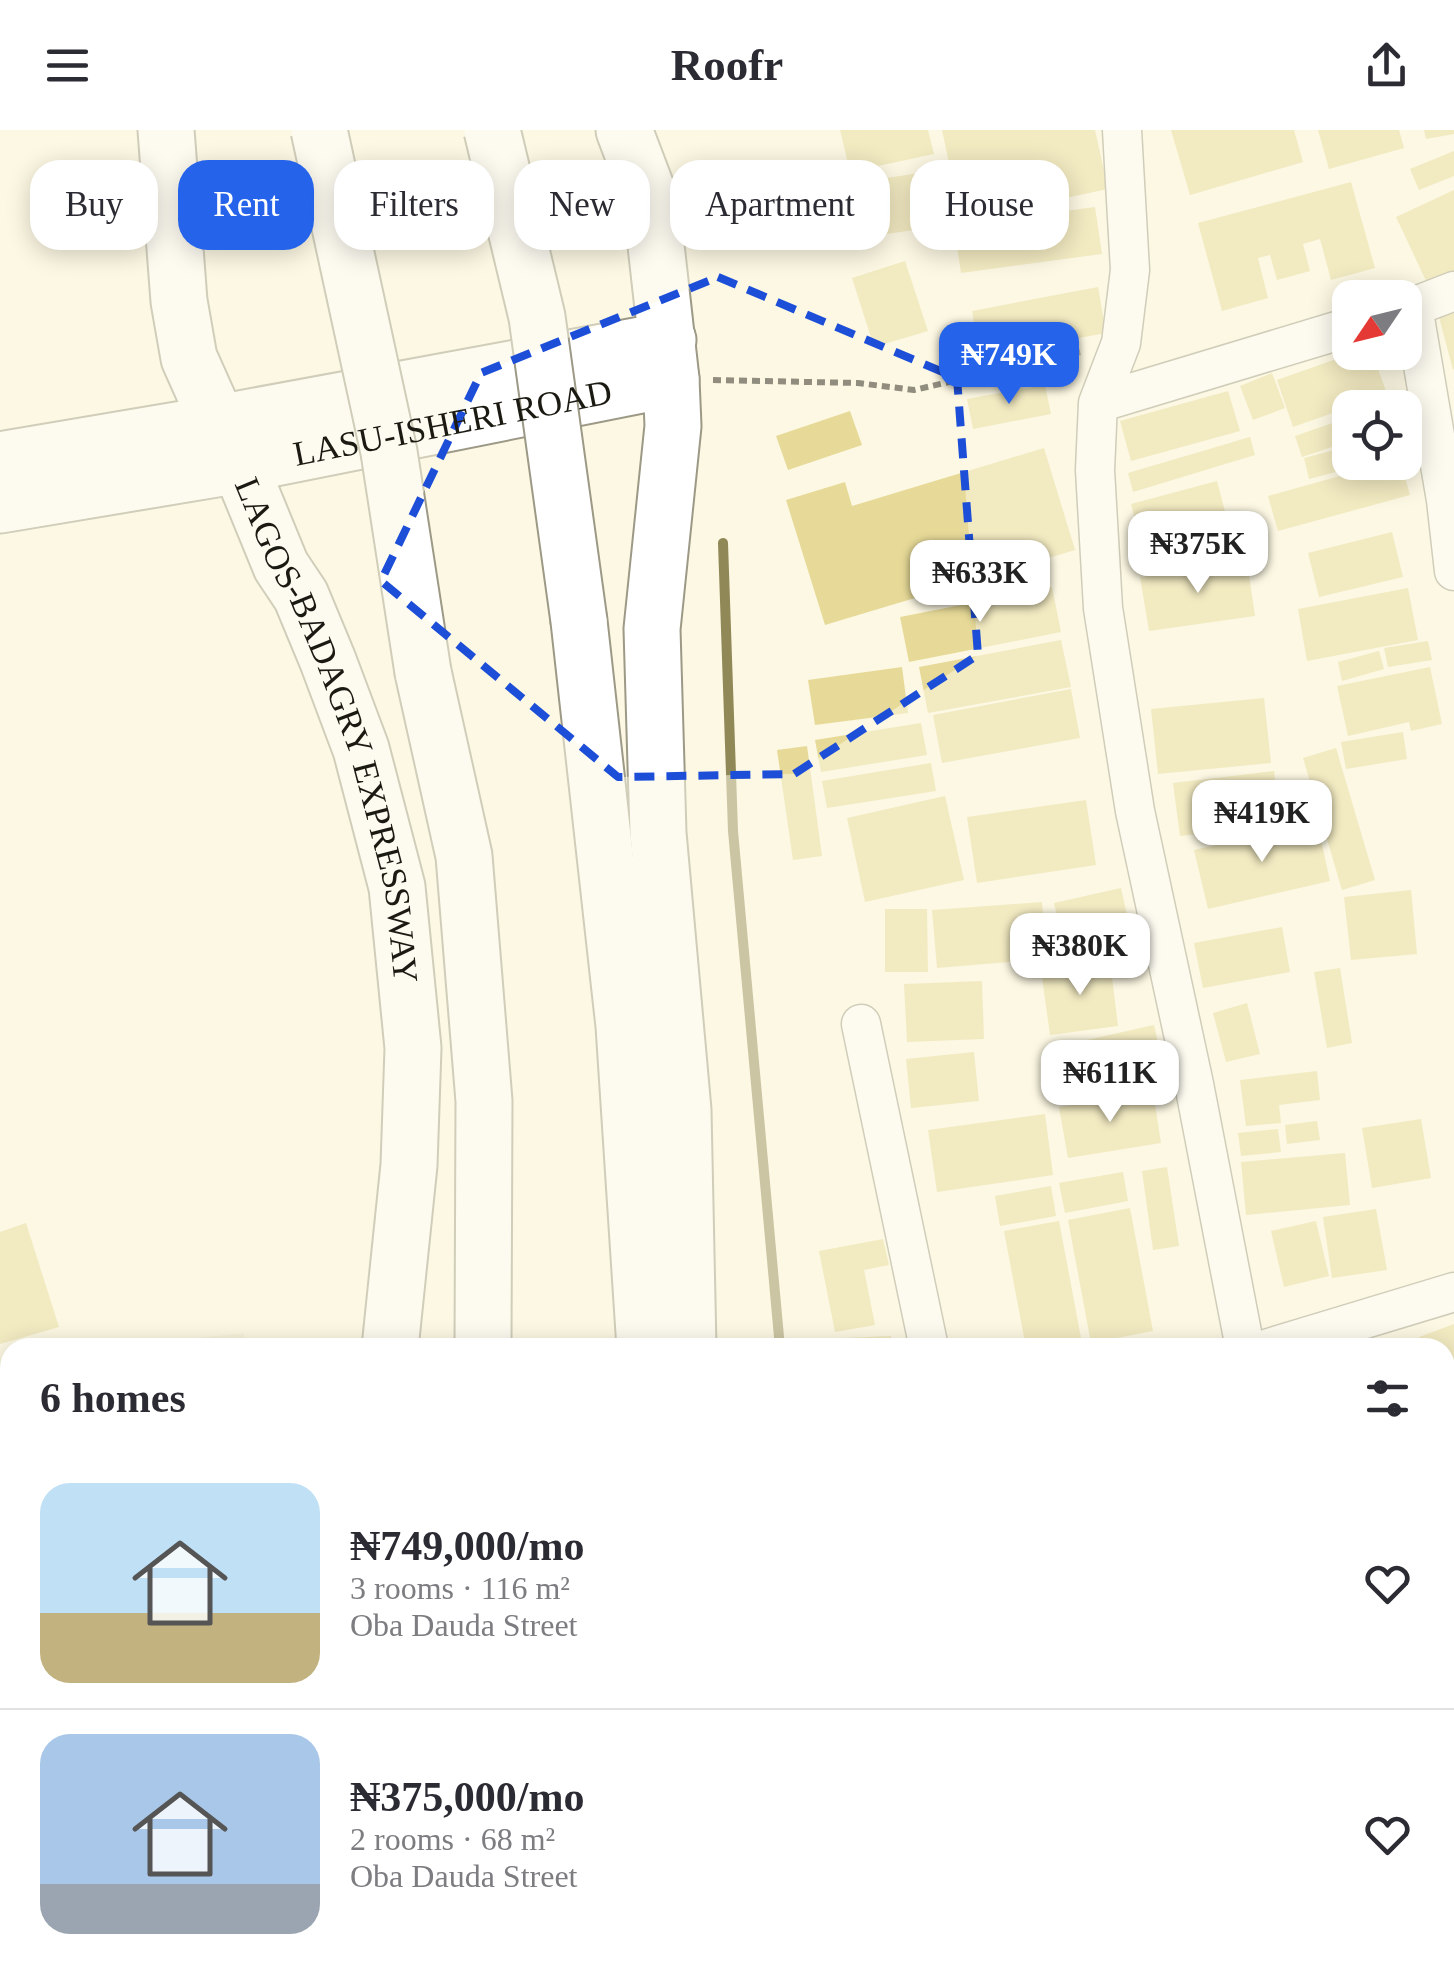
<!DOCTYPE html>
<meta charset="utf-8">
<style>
body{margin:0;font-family:Georgia,serif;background:#f2f2f3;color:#2b2b33;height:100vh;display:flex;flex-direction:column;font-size:38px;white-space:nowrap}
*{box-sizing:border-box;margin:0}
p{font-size:32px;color:#7c7c81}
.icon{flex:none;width:55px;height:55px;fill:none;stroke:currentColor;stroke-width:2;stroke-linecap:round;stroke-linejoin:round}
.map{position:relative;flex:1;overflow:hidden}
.details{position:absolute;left:0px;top:1208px;width:1455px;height:642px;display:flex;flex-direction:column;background:#fff;border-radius:30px 30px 0 0;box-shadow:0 5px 25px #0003}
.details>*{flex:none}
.banner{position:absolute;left:30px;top:30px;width:1395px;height:90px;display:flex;gap:20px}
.needle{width:65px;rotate:235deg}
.fabs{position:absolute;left:1332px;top:150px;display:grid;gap:20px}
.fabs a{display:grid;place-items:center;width:90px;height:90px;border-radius:20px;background:#fff;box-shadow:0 5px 25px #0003;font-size:50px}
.price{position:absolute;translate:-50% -85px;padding:0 22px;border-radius:20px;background:#fff;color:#222;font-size:32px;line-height:65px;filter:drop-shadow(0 2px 5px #0008)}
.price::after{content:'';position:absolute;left:50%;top:60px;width:30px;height:22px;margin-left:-15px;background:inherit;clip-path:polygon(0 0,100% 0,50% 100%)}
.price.active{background:#2563eb;color:#fff}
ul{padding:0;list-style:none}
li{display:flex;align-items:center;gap:30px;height:250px;padding:0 40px}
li+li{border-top:2px solid #e1e1e2}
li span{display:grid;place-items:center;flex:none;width:280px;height:200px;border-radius:30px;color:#555}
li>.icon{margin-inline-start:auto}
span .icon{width:120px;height:120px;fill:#fffc;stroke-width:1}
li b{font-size:42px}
h2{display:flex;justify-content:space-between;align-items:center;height:120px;padding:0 40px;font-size:42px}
.pill{padding:0 35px;border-radius:30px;background:#fff;box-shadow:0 5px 25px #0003;font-size:35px;line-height:90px}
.pill.active{background:#2563eb;color:#fff}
header{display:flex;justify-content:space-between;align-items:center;height:130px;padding:0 40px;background:#fff;font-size:45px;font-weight:600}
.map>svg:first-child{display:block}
.built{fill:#f2edd1}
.green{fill:#d2c997}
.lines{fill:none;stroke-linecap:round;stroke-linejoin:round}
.stream{stroke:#918857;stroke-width:10}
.building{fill:#e7da98}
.lane-casing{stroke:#9c9986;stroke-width:21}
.street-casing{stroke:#9c9986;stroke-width:41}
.primary-casing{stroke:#9c9986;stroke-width:59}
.highway-casing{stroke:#9c9986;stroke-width:59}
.path{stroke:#908d7f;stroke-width:6;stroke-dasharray:8 5;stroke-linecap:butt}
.lane{stroke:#fff;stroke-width:18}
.street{stroke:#fff;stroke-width:38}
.primary{stroke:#fff;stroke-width:55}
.highway{stroke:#fff;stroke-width:55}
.highway-bridge-casing{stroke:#9c9986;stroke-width:59;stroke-linecap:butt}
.highway-bridge{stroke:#fff;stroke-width:55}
.marked{fill:none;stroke:#1d4ed8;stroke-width:8;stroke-dasharray:20 12;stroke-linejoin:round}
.labels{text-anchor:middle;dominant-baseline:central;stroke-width:10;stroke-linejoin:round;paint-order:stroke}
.street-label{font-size:35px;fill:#1b1a12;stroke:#fcf8e3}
</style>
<header><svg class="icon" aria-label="menu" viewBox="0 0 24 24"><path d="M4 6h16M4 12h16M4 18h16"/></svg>Roofr<svg class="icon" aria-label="share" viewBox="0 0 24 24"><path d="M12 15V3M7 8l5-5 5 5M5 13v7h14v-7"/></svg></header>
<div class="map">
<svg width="1454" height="1849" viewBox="0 0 1454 1849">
<rect width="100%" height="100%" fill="#fcf8e3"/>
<!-- built -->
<path class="built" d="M 244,1203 L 245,1217 L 115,1217 Z
M 10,1229 L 10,1840 L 277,1840 L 277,1849 L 0,1849 L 0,1230 Z"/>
<!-- green -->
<path class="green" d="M 941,1840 L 1015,1840 L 1019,1849 L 945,1849 Z"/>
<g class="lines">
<!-- stream -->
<path class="stream" d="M 723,413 L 733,701 L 780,1218
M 1019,1840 L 1023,1849"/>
</g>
<!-- building -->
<path class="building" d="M 840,0 L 928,0 L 934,24 L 850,42 Z
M 942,0 L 1095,0 L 1108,59 L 961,90 Z
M 1171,0 L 1294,0 L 1303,32 L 1190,65 Z
M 1318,0 L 1399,0 L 1404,18 L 1329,39 Z
M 1424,0 L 1454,0 L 1454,4 L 1426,9 Z
M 1454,21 L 1454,46 L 1419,60 L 1410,39 Z
M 939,40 L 948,95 L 777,120 L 768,66 Z
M 1351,52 L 1375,138 L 1331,150 L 1320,109 L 1303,114 L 1310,141 L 1277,150 L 1270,125 L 1258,128 L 1268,168 L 1222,181 L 1198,93 Z
M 1454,60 L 1454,146 L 1429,157 L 1396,87 Z
M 1095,77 L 1102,124 L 961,143 L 954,96 Z
M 905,131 L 928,201 L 874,217 L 852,148 Z
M 1098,157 L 1106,203 L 980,226 L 972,181 Z
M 1454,179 L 1454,239 L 1453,240 L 1438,183 Z
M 1356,222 L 1372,222 L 1387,264 L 1293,297 L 1277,250 Z
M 1272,243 L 1285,278 L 1253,290 L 1240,256 Z
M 1045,255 L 1051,284 L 973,299 L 967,269 Z
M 1228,261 L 1240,301 L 1131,331 L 1120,291 Z
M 850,281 L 862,315 L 788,340 L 776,306 Z
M 1350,287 L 1350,311 L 1302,327 L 1295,306 Z
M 1250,307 L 1255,325 L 1133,362 L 1128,343 Z
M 1350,316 L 1350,332 L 1366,334 L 1309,349 L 1304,328 Z
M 1044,318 L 1075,420 L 825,495 L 786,370 L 845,352 L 852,376 Z
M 1390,332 L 1401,332 L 1410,365 L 1278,401 L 1268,366 Z
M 1217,351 L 1231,404 L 1144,426 L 1131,374 Z
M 1392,402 L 1403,447 L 1319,467 L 1308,423 Z
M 1247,431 L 1255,486 L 1149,501 L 1140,447 Z
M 1052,457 L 1061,502 L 909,532 L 900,487 Z
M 1408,458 L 1418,510 L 1307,531 L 1298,479 Z
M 1061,510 L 1071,557 L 928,583 L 919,537 Z
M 1428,511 L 1432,530 L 1388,537 L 1384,518 Z
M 1379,521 L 1384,539 L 1342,551 L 1338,532 Z
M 902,537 L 908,583 L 815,595 L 808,550 Z
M 1430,537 L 1442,594 L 1411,601 L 1409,592 L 1348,606 L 1337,556 Z
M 1071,559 L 1080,608 L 942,633 L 933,585 Z
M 1264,568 L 1271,633 L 1158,644 L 1151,579 Z
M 921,593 L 927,625 L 821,642 L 815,610 Z
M 1403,602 L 1407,629 L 1346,639 L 1341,612 Z
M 807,616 L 822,726 L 793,730 L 777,620 Z
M 1336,618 L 1375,750 L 1342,760 L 1303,628 Z
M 931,633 L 936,661 L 827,678 L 822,651 Z
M 1274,641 L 1280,695 L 1180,706 L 1173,653 Z
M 945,666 L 964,750 L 865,772 L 847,688 Z
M 1086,670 L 1096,735 L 977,753 L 967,687 Z
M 1317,692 L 1330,751 L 1208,779 L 1194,720 Z
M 1121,758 L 1133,813 L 1067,828 L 1054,773 Z
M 1411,760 L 1417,824 L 1351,830 L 1344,767 Z
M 1042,772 L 1047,829 L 937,838 L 932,780 Z
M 885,779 L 927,779 L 928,842 L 885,842 Z
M 1282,797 L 1290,842 L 1203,858 L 1194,813 Z
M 1110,831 L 1118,896 L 1050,905 L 1041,840 Z
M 1340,838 L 1352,913 L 1327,918 L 1314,842 Z
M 982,851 L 984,909 L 907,912 L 904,854 Z
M 1247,873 L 1260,924 L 1226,932 L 1213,883 Z
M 1154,895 L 1166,948 L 1073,969 L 1060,916 Z
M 974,922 L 979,971 L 911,978 L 906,929 Z
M 1317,941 L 1320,970 L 1279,975 L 1281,993 L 1246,996 L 1240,950 Z
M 1153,962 L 1161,1013 L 1068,1028 L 1059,977 Z
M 1045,984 L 1053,1045 L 937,1062 L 928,1000 Z
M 1421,989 L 1431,1048 L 1372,1058 L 1362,998 Z
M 1317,991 L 1320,1010 L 1287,1014 L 1285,995 Z
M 1278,999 L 1281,1022 L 1241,1026 L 1238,1003 Z
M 1345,1023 L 1350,1075 L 1246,1085 L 1241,1032 Z
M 1167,1037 L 1179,1116 L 1153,1120 L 1142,1041 Z
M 1123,1042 L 1128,1071 L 1065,1083 L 1059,1053 Z
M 1051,1056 L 1056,1086 L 1000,1096 L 995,1066 Z
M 1130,1078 L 1153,1201 L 1091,1213 L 1068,1090 Z
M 1376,1079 L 1387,1140 L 1332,1148 L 1323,1087 Z
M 1059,1091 L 1081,1208 L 1026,1218 L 1004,1101 Z
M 1316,1091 L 1329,1146 L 1284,1157 L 1271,1101 Z
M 26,1093 L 59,1197 L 0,1214 L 0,1102 Z
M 883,1109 L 889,1135 L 864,1140 L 875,1195 L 835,1202 L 819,1121 Z
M 1454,1194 L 1454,1295 L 1445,1273 L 1445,1218 L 1423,1218 L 1419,1207 Z
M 891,1206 L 892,1218 L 844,1218 L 843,1208 Z
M 1445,1357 L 1454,1373 L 1454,1461 L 1445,1467 Z
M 1445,1506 L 1454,1526 L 1454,1540 L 1445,1545 Z
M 1445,1697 L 1454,1710 L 1454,1734 L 1445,1741 Z
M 1454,1789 L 1454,1816 L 1445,1802 L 1445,1795 Z
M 1043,1840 L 1158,1840 L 1163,1849 L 1047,1849 Z
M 1286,1840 L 1327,1840 L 1333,1849 L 1273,1849 Z
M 1410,1840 L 1422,1840 L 1428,1849 L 1396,1849 Z"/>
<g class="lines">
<!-- lane casing -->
<g class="lane-casing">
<path id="lane" d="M 0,1487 L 10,1488"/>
</g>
<!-- street casing -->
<g class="street-casing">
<path id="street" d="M 1122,0 L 1130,140 L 1121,213 L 1098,273 L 1095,340 L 1103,478 L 1135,681 L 1194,954 L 1245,1218
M 1413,177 L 1446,370 L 1454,441
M 1405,180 L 1454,161
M 1098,273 L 1350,197
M 861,894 L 929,1218
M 1269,1218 L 1454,1162
M 1445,1631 L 1454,1641
M 1202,1840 L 1207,1849"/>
</g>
<!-- primary casing -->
<g class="primary-casing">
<g id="primary">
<path id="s1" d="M 166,0 L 179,171 L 189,228 L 218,293 L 231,314 L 281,436 L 301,466 L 328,531 L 361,619 L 397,757 L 413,918 L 409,1035 L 390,1218"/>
<path d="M 624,0 L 651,71 L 671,249 L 673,296 L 652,499 L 658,703 L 683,980 L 688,1218"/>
<path d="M 0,330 L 218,293 L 668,210"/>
<path id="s2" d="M 0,375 L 240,335 L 671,249"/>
<path d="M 320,1849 L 320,1840"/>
<path d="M 688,1849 L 688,1840"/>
</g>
</g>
<!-- highway casing -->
<g class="highway-casing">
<path id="highway" d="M 579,491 L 624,896 L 645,1218
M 423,542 L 464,726 L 484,971 L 483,1218
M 480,1849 L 480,1840
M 651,1849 L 651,1840"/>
</g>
<!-- path -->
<path class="path" d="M 713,250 L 858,253 L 914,260 L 1081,222"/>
<!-- lane -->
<use href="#lane" class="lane"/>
<!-- street -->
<use href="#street" class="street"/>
<!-- primary -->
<use href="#primary" class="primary"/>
<!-- highway -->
<use href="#highway" class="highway"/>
<!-- highway-bridge casing -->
<g class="highway-bridge-casing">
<path id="highway-bridge" d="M 319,0 L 389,322 L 423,542
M 492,0 L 537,187 L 579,491"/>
</g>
<!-- highway-bridge -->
<use href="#highway-bridge" class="highway-bridge"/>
</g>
<!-- marked area -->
<path d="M0 0H1454V1849H0ZM 718,147 L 957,248 L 978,525 L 794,644 L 618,647 L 381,451 L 481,243 Z" fill="#fcf8e3" fill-opacity=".55" fill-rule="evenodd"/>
<path class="marked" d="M 718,147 L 957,248 L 978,525 L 794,644 L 618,647 L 381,451 L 481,243 Z"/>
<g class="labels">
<!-- street labels -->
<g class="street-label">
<text stroke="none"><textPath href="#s2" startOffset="460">LASU-ISHERI ROAD</textPath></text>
<text stroke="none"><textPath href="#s1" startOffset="630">LAGOS-BADAGRY EXPRESSWAY</textPath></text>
</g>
</g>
</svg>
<div class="fabs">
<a><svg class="needle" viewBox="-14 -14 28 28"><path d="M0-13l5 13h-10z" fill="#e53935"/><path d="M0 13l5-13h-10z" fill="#7c7c81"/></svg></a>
<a><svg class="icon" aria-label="locate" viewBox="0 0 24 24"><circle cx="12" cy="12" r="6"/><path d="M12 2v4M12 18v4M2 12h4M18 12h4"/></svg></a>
</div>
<b class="price active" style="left:1009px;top:277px">₦749K</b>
<b class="price" style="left:1198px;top:466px">₦375K</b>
<b class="price" style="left:980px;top:495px">₦633K</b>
<b class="price" style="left:1262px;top:735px">₦419K</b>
<b class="price" style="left:1080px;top:868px">₦380K</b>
<b class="price" style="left:1110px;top:995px">₦611K</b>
<div class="banner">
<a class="pill">Buy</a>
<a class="pill active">Rent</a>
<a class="pill">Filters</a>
<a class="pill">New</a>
<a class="pill">Apartment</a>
<a class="pill">House</a>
</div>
<section class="details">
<h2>6 homes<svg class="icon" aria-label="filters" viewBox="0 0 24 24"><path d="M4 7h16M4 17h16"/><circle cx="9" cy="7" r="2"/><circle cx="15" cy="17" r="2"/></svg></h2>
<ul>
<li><span style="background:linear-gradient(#bfe0f5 65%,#c2b280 0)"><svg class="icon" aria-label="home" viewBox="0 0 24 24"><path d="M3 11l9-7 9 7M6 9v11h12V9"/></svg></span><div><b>₦749,000/mo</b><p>3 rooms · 116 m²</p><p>Oba Dauda Street</p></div><svg class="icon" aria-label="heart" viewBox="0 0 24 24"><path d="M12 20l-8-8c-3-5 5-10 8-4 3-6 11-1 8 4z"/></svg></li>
<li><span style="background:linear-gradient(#a9c7e8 75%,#9aa5b1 0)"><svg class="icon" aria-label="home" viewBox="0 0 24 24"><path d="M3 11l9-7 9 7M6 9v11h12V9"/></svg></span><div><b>₦375,000/mo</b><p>2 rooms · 68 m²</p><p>Oba Dauda Street</p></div><svg class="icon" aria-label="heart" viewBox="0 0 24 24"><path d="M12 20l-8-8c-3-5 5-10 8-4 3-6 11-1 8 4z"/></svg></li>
</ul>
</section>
</div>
